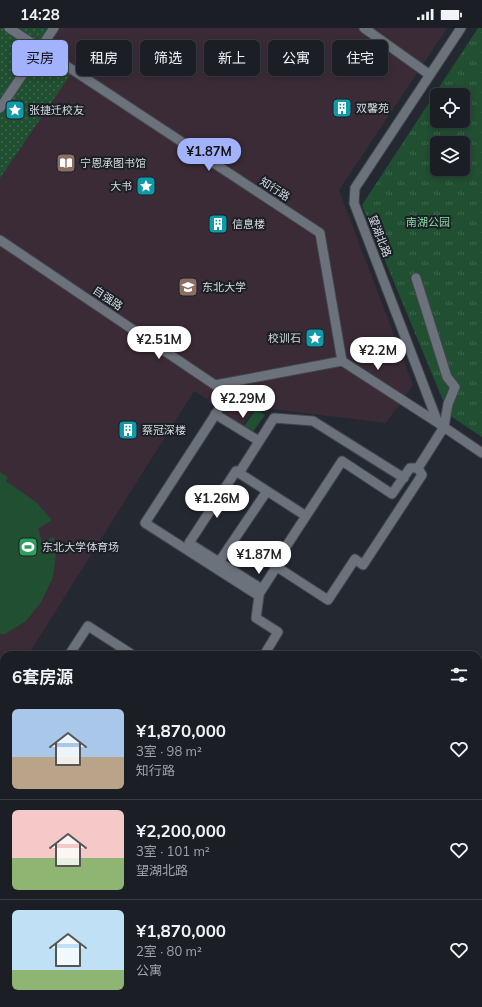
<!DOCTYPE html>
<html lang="zh">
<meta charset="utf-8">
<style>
body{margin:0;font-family:Mulish,"Noto Sans SC",sans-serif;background:#282c32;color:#f1f3f6;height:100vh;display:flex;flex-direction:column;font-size:15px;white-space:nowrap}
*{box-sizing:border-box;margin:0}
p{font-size:13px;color:#a0a2a7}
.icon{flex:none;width:22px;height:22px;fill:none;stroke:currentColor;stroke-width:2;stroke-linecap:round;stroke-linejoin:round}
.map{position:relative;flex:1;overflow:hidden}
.drawer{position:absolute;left:0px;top:623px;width:482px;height:356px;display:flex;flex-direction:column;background:#1b1f25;border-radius:12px 12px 0 0;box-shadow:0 2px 6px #0003,0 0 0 1px #393d42}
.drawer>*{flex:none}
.top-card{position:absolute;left:12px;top:12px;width:458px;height:36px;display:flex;gap:8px}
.fabs{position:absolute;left:430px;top:60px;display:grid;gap:8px}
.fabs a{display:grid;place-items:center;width:40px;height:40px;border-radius:6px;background:#1b1f25;box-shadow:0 2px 6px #0003,0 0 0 1px #393d42;font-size:20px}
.price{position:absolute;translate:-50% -34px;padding:0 9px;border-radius:14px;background:#fff;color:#222;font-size:13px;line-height:26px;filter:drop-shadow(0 1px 2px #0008)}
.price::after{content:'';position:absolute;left:50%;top:24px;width:12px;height:9px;margin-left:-6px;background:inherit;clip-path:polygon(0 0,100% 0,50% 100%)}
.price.active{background:#a2b2fd;color:#111}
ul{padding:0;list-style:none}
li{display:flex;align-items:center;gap:12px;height:100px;padding:0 12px}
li+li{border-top:1px solid #393d42}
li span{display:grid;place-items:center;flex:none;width:112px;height:80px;border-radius:6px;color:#555}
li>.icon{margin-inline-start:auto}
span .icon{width:48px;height:48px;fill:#fffc;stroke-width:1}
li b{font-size:17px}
h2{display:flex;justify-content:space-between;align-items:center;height:48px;padding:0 12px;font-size:17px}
.tag{padding:0 14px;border-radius:6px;background:#1b1f25;box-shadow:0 2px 6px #0003,0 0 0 1px #393d42;font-size:14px;line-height:36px}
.tag.active{background:#a2b2fd;color:#111}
.status{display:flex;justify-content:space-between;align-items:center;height:28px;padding:0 20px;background:#1b1f25;direction:ltr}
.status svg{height:11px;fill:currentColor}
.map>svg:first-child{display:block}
.education{fill:#3a2b37}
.grass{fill:url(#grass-dots)}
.park{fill:url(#park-tufts);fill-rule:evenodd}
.pitch{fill:#204f31}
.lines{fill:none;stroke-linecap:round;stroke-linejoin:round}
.minor-casing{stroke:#42464c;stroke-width:11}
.primary-casing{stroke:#42464c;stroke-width:12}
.minor{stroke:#6c727b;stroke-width:9}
.primary{stroke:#6a976a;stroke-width:10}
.labels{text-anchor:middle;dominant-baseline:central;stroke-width:4;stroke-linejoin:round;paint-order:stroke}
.poi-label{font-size:11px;fill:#d6dadf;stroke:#1b2027;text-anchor:start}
.street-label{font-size:11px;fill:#d6dadf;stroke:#1b2027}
.park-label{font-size:11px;fill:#87dba1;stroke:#1b2027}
</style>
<div class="status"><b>14:28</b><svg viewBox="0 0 49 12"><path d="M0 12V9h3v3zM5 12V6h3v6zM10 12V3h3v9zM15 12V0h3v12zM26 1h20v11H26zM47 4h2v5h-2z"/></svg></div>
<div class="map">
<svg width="482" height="979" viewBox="0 0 482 979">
<defs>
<pattern id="grass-dots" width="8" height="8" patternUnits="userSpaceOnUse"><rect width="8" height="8" fill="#204f31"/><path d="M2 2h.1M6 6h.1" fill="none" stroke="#40684e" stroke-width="1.8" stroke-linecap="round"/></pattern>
<pattern id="park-tufts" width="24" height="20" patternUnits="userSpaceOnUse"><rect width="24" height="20" fill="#204f31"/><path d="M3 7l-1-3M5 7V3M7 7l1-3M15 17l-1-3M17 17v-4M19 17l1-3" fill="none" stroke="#40684e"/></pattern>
</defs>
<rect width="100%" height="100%" fill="#242931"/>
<!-- education -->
<path class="education" d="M 0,0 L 447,0 L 339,162 L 413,357 L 386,395 L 256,379 L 243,397 L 208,374 L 209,372 L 194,363 L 28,627 L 4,627 L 4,655 L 0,652 Z"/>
<!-- grass -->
<path class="grass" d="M 0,0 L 54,0 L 40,21 L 73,43 L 0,150 Z"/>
<!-- park -->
<path class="park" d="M 478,0 L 482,0 L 482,409 L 449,387 L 362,177 ZM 437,67 L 463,67 L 463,93 L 437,93 ZM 437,115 L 463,115 L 463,141 L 437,141 Z"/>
<!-- pitch -->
<path class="pitch" d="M 256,381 L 265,387 L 253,404 L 244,398 Z
M 0,444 L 8,449 L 6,453 L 36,474 L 52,492 L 38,501 L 42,513 L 54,509 L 56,526 L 53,549 L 42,573 L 26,593 L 5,606 L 0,606 Z"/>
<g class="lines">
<!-- minor casing -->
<g class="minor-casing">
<path id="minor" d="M 9,0 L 320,205 L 342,333
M 364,0 L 430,47
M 461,0 L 355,160 L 354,175 L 438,395 L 482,425
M 0,80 L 54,0
M 0,212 L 215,357 L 342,333
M 416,250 L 447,349 L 455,359 L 448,376 L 444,399 L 418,440 L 410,440 L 392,466 L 342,433 L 274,537 L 328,572 L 355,531 L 363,537 L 422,447 L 418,440
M 342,333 L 438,395
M 217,384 L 145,495 L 259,568 L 256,590 L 278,604 L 264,627
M 215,386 L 259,413
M 239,445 L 274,390 L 313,393 L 404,450
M 219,534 L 189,515 L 236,443 L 306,488
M 262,561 L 219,534 L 267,463
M 259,566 L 277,538
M 69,627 L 88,598 L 133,627
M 0,735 L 4,729
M 477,975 L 482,978
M 62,979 L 64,975"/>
</g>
<!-- primary casing -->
<g class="primary-casing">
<path id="primary" d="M 478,735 L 482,732
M 478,751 L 482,749
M 254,979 L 256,975
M 272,979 L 275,975"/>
</g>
<!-- minor -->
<use href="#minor" class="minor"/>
<!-- primary -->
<use href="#primary" class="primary"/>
</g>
<!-- icons -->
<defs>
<g id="building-square" transform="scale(1)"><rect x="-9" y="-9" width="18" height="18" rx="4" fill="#0f9aa8" stroke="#1b2027"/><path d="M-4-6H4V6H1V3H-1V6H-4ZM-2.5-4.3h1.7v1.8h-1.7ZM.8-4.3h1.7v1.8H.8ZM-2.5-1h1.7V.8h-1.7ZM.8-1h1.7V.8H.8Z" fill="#fff"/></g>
<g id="sight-square" transform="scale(1)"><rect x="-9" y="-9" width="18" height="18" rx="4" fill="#0f9aa8" stroke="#1b2027"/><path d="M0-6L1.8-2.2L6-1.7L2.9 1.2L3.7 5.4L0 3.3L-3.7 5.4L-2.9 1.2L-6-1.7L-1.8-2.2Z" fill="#fff"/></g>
<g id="library-square" transform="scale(1)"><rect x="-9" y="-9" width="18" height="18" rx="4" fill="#8d6e63" stroke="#1b2027"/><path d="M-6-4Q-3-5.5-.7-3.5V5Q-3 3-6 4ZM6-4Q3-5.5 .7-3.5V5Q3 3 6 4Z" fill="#fff"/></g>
<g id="university-square" transform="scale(1)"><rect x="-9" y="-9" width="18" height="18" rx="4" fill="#8d6e63" stroke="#1b2027"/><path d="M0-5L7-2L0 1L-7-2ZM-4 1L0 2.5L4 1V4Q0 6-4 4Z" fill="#fff"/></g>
<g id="stadium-square" transform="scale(1)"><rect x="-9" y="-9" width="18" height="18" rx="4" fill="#2e9e5b" stroke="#1b2027"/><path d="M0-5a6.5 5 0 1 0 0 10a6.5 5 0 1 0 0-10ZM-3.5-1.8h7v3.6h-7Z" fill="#fff"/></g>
</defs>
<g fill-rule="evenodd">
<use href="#building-square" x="342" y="80"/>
<use href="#sight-square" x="15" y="82"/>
<use href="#library-square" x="66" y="135"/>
<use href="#sight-square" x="146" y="158"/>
<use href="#building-square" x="218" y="196"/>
<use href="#university-square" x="188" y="259"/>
<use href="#sight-square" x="315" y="310"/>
<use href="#building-square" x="128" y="402"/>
<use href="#stadium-square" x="28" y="519"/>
</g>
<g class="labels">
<!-- poi labels -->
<g class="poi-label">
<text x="356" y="80">双馨苑</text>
<text x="29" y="82">张捷迁校友</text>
<text x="80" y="135">宁恩承图书馆</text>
<text x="132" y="158" text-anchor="end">大书</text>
<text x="232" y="196">信息楼</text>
<text x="202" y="259">东北大学</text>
<text x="301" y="310" text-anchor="end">校训石</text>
<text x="142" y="402">蔡冠深楼</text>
<text x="42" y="519">东北大学体育场</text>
</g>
<!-- street labels -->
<g class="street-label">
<text transform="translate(275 161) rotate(33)">知行路</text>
<text transform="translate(380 208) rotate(69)">望湖北路</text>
<text transform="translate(108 270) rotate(34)">自强路</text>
</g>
<!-- park labels -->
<g class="park-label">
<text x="428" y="194">南湖公园</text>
</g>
</g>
</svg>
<div class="fabs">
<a><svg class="icon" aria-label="locate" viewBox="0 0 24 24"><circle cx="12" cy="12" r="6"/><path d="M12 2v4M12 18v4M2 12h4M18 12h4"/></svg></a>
<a><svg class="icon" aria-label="layers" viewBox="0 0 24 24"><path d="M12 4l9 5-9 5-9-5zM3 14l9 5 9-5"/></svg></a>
</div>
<b class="price active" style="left:209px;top:144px">¥1.87M</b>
<b class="price" style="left:159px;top:332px">¥2.51M</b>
<b class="price" style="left:378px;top:343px">¥2.2M</b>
<b class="price" style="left:243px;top:391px">¥2.29M</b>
<b class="price" style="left:217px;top:491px">¥1.26M</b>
<b class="price" style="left:259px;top:547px">¥1.87M</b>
<div class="top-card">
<a class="tag active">买房</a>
<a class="tag">租房</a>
<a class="tag">筛选</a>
<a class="tag">新上</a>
<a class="tag">公寓</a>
<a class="tag">住宅</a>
</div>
<section class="drawer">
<h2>6套房源<svg class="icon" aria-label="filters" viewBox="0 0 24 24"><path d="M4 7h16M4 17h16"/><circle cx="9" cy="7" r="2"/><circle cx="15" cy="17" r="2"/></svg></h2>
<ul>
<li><span style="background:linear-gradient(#a9c7e8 60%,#b9a48a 0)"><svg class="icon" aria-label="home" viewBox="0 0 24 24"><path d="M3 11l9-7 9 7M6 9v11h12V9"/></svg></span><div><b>¥1,870,000</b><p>3室 · 98 m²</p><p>知行路</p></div><svg class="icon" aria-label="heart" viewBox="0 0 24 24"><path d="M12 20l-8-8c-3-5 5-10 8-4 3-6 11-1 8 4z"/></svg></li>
<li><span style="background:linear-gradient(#f6c9c9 60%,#8fb573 0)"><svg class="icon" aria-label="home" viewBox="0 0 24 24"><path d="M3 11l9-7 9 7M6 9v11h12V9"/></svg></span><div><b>¥2,200,000</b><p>3室 · 101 m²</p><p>望湖北路</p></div><svg class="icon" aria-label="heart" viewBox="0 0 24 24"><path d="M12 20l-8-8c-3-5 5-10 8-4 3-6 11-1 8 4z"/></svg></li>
<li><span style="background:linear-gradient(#bfe0f5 75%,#8fb573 0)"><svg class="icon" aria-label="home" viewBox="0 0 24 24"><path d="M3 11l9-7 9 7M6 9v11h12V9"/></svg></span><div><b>¥1,870,000</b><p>2室 · 80 m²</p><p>公寓</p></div><svg class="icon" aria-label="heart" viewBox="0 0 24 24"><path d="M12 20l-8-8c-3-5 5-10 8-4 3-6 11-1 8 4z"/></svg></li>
</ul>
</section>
</div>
